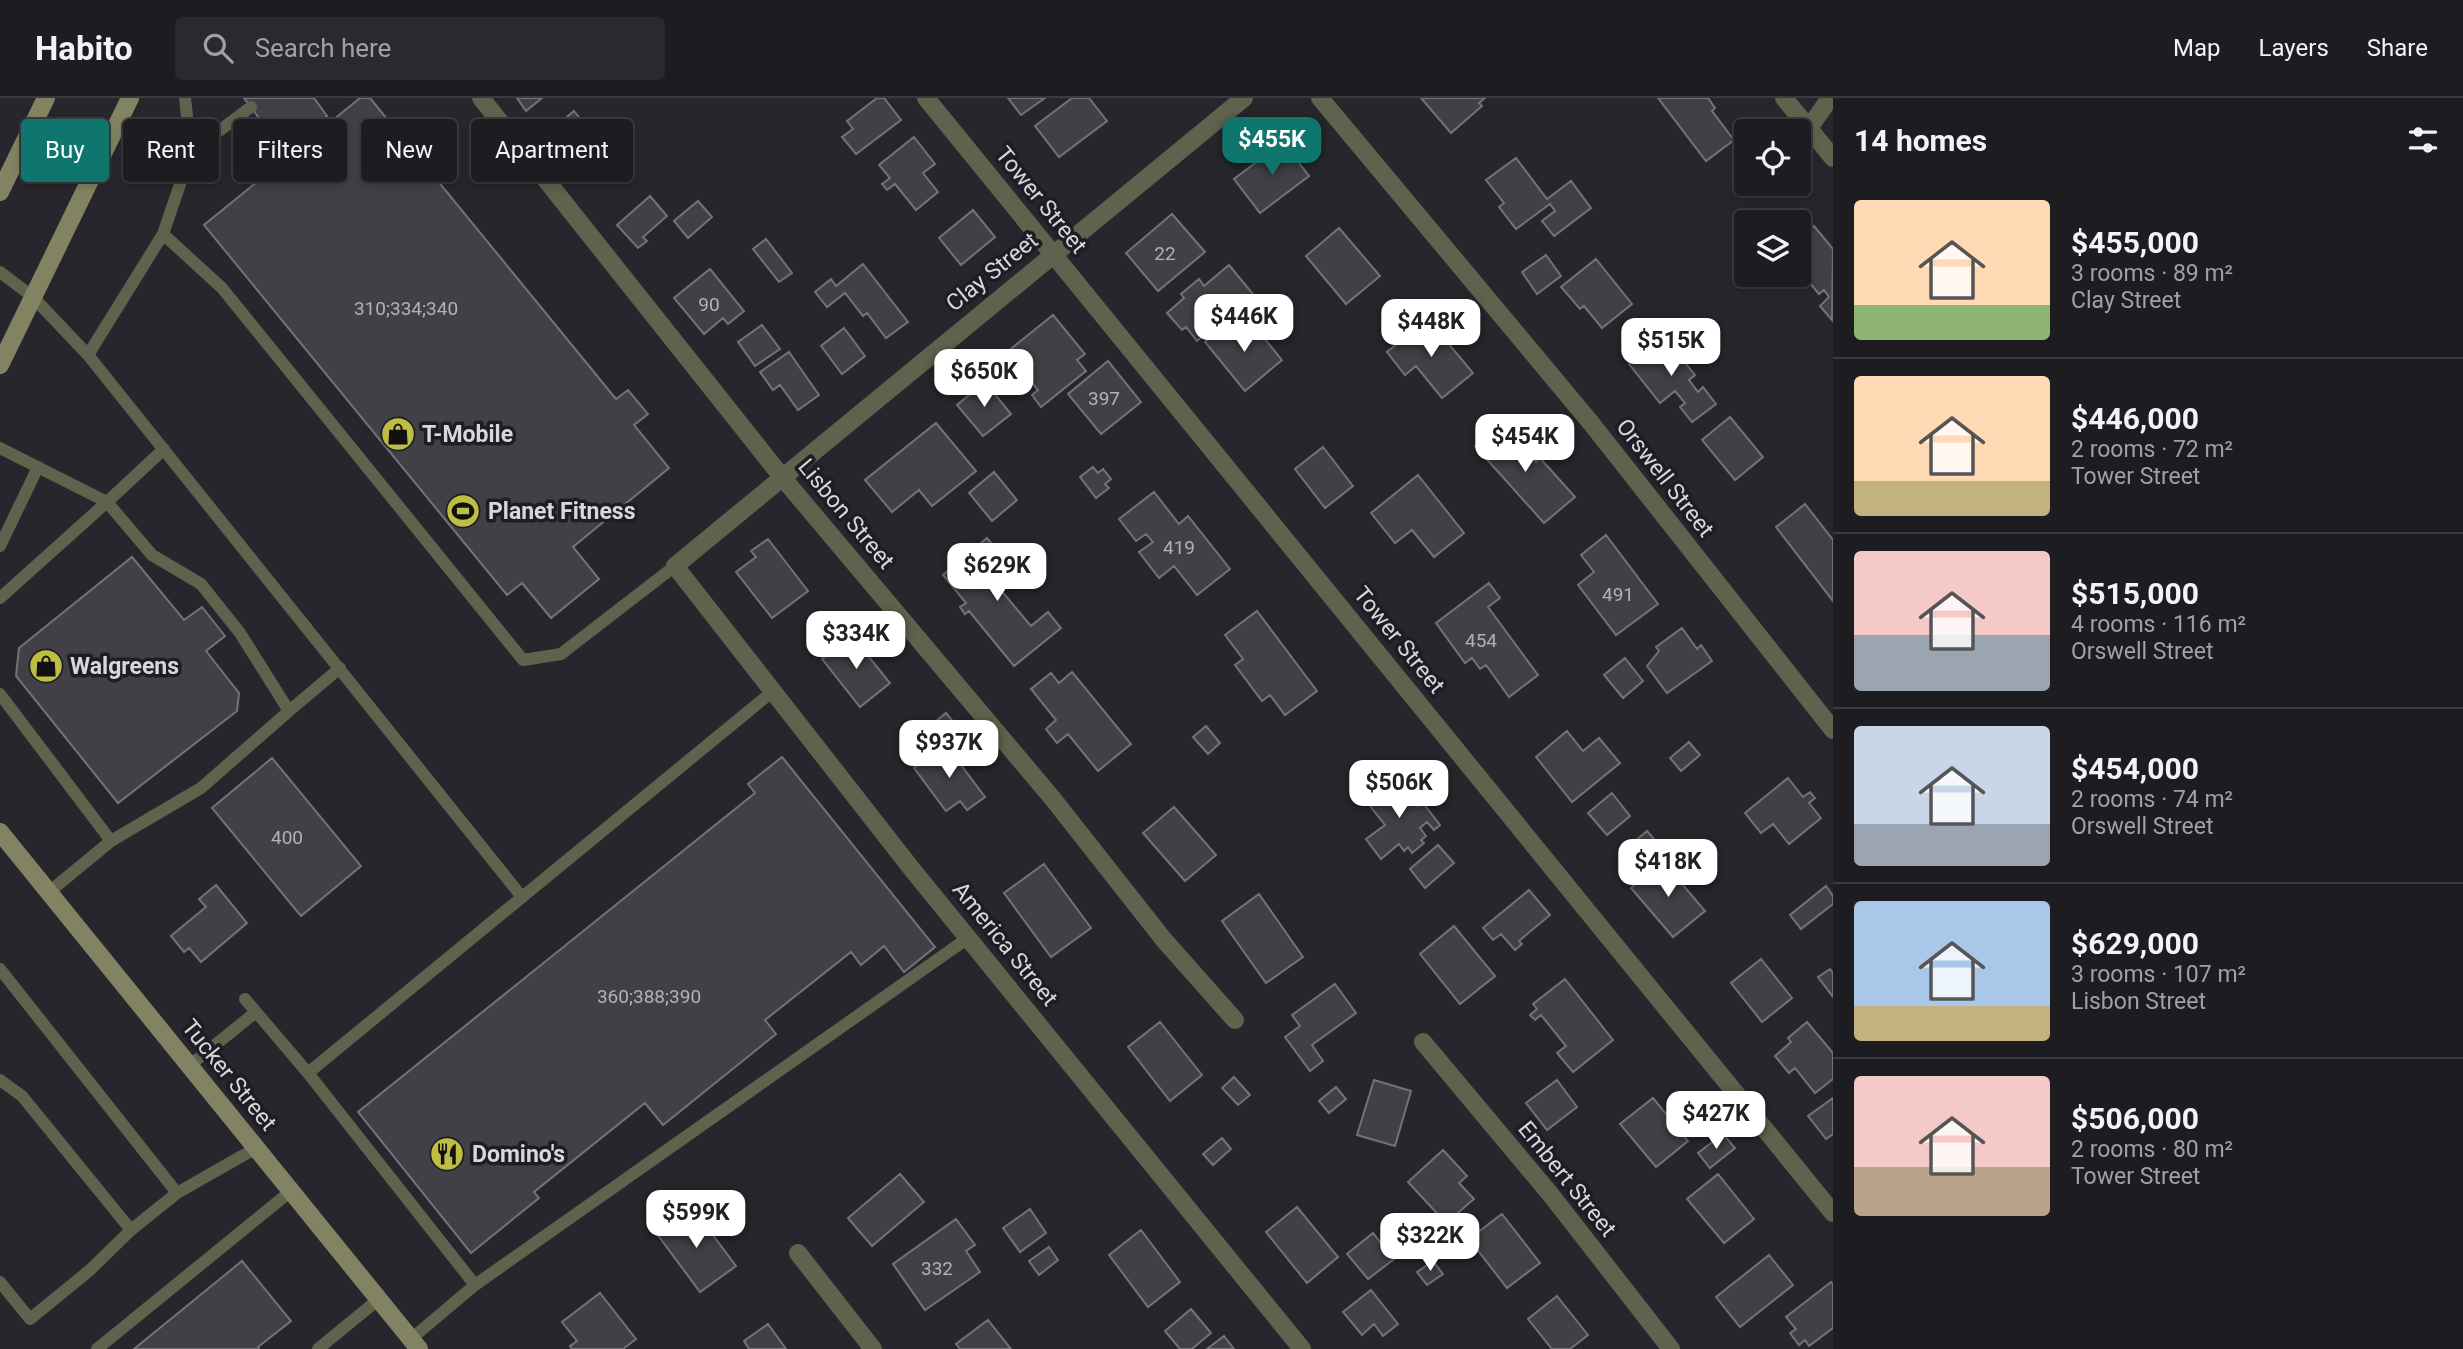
<!DOCTYPE html>
<meta charset="utf-8">
<style>
body{margin:0;font-family:Roboto,sans-serif;background:#2a292e;color:#f1f3f6;height:100vh;display:flex;flex-direction:column;font-size:26px;white-space:nowrap}
*{box-sizing:border-box;margin:0}
p{font-size:23px;color:#a0a1a5}
.icon{flex:none;width:38px;height:38px;fill:none;stroke:currentColor;stroke-width:2;stroke-linecap:round;stroke-linejoin:round}
.map{position:relative;flex:1;overflow:hidden}
.side{display:flex;flex-direction:column;background:#1d1c21;width:630px}
.side>*{flex:none}
.banner{position:absolute;left:21px;top:21px;width:665px;height:63px;display:flex;gap:14px}
.controls{position:absolute;left:1734px;top:21px;display:grid;gap:14px}
.controls a{display:grid;place-items:center;width:77px;height:77px;border-radius:7px;background:#1d1c21;box-shadow:0 4px 10px #0003,0 0 0 2px #3b3a3f;font-size:35px}
.price{position:absolute;translate:-50% -60px;padding:0 16px;border-radius:14px;background:#fff;color:#222;font-size:23px;line-height:46px;filter:drop-shadow(0 2px 4px #0008)}
.price::after{content:'';position:absolute;left:50%;top:42px;width:21px;height:16px;margin-left:-10px;background:inherit;clip-path:polygon(0 0,100% 0,50% 100%)}
.price.on{background:#0f766e;color:#fff}
ul{padding:0;list-style:none}
li{display:flex;align-items:center;gap:21px;height:175px;padding:0 21px}
li+li{border-top:2px solid #3b3a3f}
li span{display:grid;place-items:center;flex:none;width:196px;height:140px;border-radius:7px;color:#555}
li>.icon{margin-inline-start:auto}
span .icon{width:84px;height:84px;fill:#fffc;stroke-width:1}
li b{font-size:30px}
h2{display:flex;justify-content:space-between;align-items:center;height:84px;padding:0 21px;font-size:30px}
.chip{padding:0 24px;border-radius:7px;background:#1d1c21;box-shadow:0 4px 10px #0003,0 0 0 2px #3b3a3f;font-size:24px;line-height:63px}
.chip.on{background:#0f766e;color:#fff}
header{display:flex;align-items:center;gap:42px;box-sizing:border-box;height:98px;padding:0 35px;background:#1d1c21;border-bottom:2px solid #3b3a3f}
header strong{font-size:33px}
nav{display:flex;gap:38px;margin-inline-start:auto;font-size:24px}
.search{width:490px;height:63px;background:#2a292e;display:flex;align-items:center;gap:18px;box-sizing:border-box;padding:0 24px;border-radius:7px;color:#a0a1a5;font-size:26px}
main{display:flex;flex:1;min-height:0}
.map>svg:first-child{display:block}
.building{fill:#414046;stroke:#737279;stroke-width:2}
.lines{fill:none;stroke-linecap:round;stroke-linejoin:round}
.lane{stroke:#61624d;stroke-width:12}
.street{stroke:#61624d;stroke-width:18}
.secondary{stroke:#828362;stroke-width:18}
.labels{text-anchor:middle;dominant-baseline:central;stroke-width:7;stroke-linejoin:round;paint-order:stroke}
.number-label{font-size:19px;fill:#b2b1b6}
.street-label{font-size:23px;fill:#d8d7db;stroke:#1e1d23}
.poi-label{font-size:23px;font-weight:bold;fill:#d8d7db;stroke:#1e1d23;text-anchor:start}
</style>
<header>
<strong>Habito</strong>
<div class="search"><svg class="icon" aria-label="search" viewBox="0 0 24 24"><circle cx="10" cy="10" r="6"/><path d="M15 15l6 6"/></svg>Search here</div>
<nav><a>Map</a><a>Layers</a><a>Share</a></nav>
</header>
<main>
<div class="map">
<svg width="1833" height="1251" viewBox="0 0 1833 1251">
<rect width="100%" height="100%" fill="#27262c"/>
<!-- building -->
<path class="building" d="M 244,0 L 314,0 L 327,18 L 283,52 Z
M 360,0 L 370,0 L 616,301 L 628,292 L 648,316 L 634,327 L 669,370 L 573,449 L 599,481 L 551,520 L 522,485 L 507,497 L 204,127 Z
M 517,0 L 542,0 L 526,13 Z
M 877,0 L 884,0 L 901,22 L 856,56 L 842,39 L 853,31 L 847,23 Z
M 1008,0 L 1045,0 L 1021,17 Z
M 1072,0 L 1089,0 L 1107,23 L 1059,59 L 1035,28 Z
M 1421,0 L 1485,0 L 1479,5 L 1482,8 L 1451,35 Z
M 1658,0 L 1708,0 L 1715,10 L 1712,13 L 1734,42 L 1706,63 Z
M 574,13 L 602,48 L 571,73 L 543,39 Z
M 914,39 L 935,66 L 923,75 L 938,94 L 916,112 L 895,86 L 887,92 L 882,86 L 890,80 L 879,67 Z
M 1283,44 L 1309,78 L 1260,115 L 1234,81 Z
M 1516,60 L 1547,101 L 1571,83 L 1591,110 L 1554,138 L 1542,123 L 1555,113 L 1550,106 L 1516,131 L 1499,109 L 1504,105 L 1486,82 Z
M 650,98 L 667,118 L 643,139 L 647,143 L 638,150 L 617,127 Z
M 698,103 L 712,119 L 688,140 L 674,123 Z
M 973,112 L 995,139 L 961,167 L 939,140 Z
M 1172,116 L 1205,154 L 1158,193 L 1126,155 Z
M 1814,128 L 1833,151 L 1832,222 L 1820,208 L 1829,199 L 1824,192 L 1819,196 L 1799,172 L 1799,140 Z
M 1339,130 L 1380,178 L 1346,206 L 1306,158 Z
M 766,141 L 792,175 L 779,184 L 753,151 Z
M 1546,157 L 1561,178 L 1537,196 L 1522,174 Z
M 1596,161 L 1632,206 L 1602,230 L 1584,208 L 1580,211 L 1561,189 Z
M 863,166 L 908,224 L 886,240 L 867,215 L 863,218 L 845,195 L 827,209 L 815,194 L 831,181 L 836,188 Z
M 1229,167 L 1253,196 L 1197,243 L 1186,229 L 1182,232 L 1167,215 L 1184,200 L 1181,196 L 1199,181 L 1204,188 Z
M 710,171 L 744,213 L 728,226 L 723,220 L 704,236 L 674,200 Z
M 1053,217 L 1085,256 L 1077,262 L 1086,273 L 1041,309 L 1032,297 L 1038,292 L 1007,254 Z
M 1428,221 L 1473,275 L 1442,300 L 1416,268 L 1405,277 L 1387,254 Z
M 1229,224 L 1242,240 L 1255,229 L 1282,262 L 1245,293 L 1205,244 Z
M 762,227 L 780,251 L 755,268 L 738,244 Z
M 844,230 L 865,258 L 842,276 L 821,248 Z
M 1664,238 L 1695,277 L 1689,282 L 1698,294 L 1703,289 L 1716,306 L 1692,324 L 1680,309 L 1685,305 L 1675,293 L 1660,305 L 1629,266 Z
M 789,254 L 819,297 L 798,312 L 780,287 L 773,292 L 760,274 Z
M 1108,263 L 1141,304 L 1101,336 L 1068,296 Z
M 985,284 L 1011,316 L 983,338 L 957,307 Z
M 1730,319 L 1763,359 L 1735,382 L 1702,342 Z
M 936,325 L 976,373 L 932,408 L 919,392 L 892,414 L 865,382 Z
M 1501,325 L 1536,364 L 1540,360 L 1575,399 L 1544,425 L 1475,348 Z
M 1323,349 L 1353,388 L 1325,410 L 1295,371 Z
M 1093,369 L 1098,375 L 1103,371 L 1111,381 L 1105,386 L 1109,390 L 1096,400 L 1080,379 Z
M 994,374 L 1017,402 L 992,423 L 969,395 Z
M 1418,377 L 1464,435 L 1434,459 L 1412,432 L 1395,445 L 1371,415 Z
M 1154,394 L 1179,426 L 1188,418 L 1230,471 L 1197,497 L 1174,468 L 1159,480 L 1139,454 L 1153,444 L 1146,436 L 1136,443 L 1119,421 Z
M 1805,406 L 1833,442 L 1833,503 L 1776,429 Z
M 1606,437 L 1658,506 L 1616,537 L 1578,487 L 1594,474 L 1581,457 Z
M 987,440 L 1016,476 L 999,490 L 1031,528 L 1048,514 L 1061,530 L 1014,568 L 969,513 L 965,516 L 960,509 L 966,505 L 943,477 Z
M 768,441 L 808,493 L 772,520 L 736,474 L 756,459 L 751,453 Z
M 132,459 L 184,522 L 202,509 L 225,538 L 206,553 L 239,595 L 237,613 L 118,705 L 16,578 L 19,550 Z
M 1489,485 L 1500,500 L 1488,509 L 1538,577 L 1509,599 L 1486,567 L 1480,571 L 1472,560 L 1465,565 L 1436,525 Z
M 1257,513 L 1317,593 L 1285,617 L 1270,597 L 1262,603 L 1235,567 L 1243,561 L 1225,537 Z
M 1682,530 L 1697,551 L 1701,547 L 1712,563 L 1667,595 L 1647,568 L 1659,553 L 1656,549 Z
M 852,538 L 890,585 L 860,609 L 822,561 Z
M 1625,560 L 1643,583 L 1623,600 L 1604,577 Z
M 1072,574 L 1131,646 L 1098,673 L 1068,636 L 1057,645 L 1046,631 L 1056,622 L 1031,591 L 1051,575 L 1059,585 Z
M 946,615 L 959,631 L 947,641 L 934,625 Z
M 1206,628 L 1220,645 L 1208,656 L 1193,639 Z
M 1567,633 L 1583,653 L 1599,640 L 1620,665 L 1572,704 L 1536,659 Z
M 1689,644 L 1700,657 L 1681,673 L 1670,660 Z
M 946,647 L 985,699 L 967,712 L 960,703 L 946,713 L 914,670 Z
M 782,659 L 935,849 L 904,874 L 884,848 L 861,867 L 851,854 L 765,922 L 776,936 L 663,1027 L 645,1005 L 534,1094 L 539,1100 L 471,1155 L 358,1014 L 755,695 L 748,686 Z
M 272,660 L 361,768 L 301,818 L 212,710 Z
M 1397,680 L 1418,708 L 1423,705 L 1440,727 L 1434,732 L 1427,724 L 1420,730 L 1426,738 L 1421,742 L 1424,745 L 1412,755 L 1408,749 L 1404,753 L 1399,746 L 1381,761 L 1366,741 L 1385,727 L 1366,703 Z
M 1788,680 L 1803,699 L 1810,694 L 1815,700 L 1809,705 L 1821,720 L 1789,746 L 1773,726 L 1761,735 L 1745,715 Z
M 1612,695 L 1630,718 L 1607,737 L 1588,715 Z
M 1174,709 L 1216,757 L 1185,783 L 1143,735 Z
M 1647,733 L 1661,749 L 1634,771 L 1621,755 Z
M 1438,747 L 1454,765 L 1425,790 L 1410,771 Z
M 1662,762 L 1705,813 L 1673,839 L 1631,790 Z
M 1044,766 L 1091,830 L 1051,859 L 1004,795 Z
M 216,787 L 247,825 L 201,864 L 189,850 L 184,854 L 171,838 L 206,809 L 199,801 Z
M 1826,788 L 1833,798 L 1833,806 L 1801,831 L 1790,817 Z
M 1529,792 L 1550,817 L 1519,843 L 1522,846 L 1515,852 L 1501,836 L 1493,842 L 1483,830 Z
M 1259,796 L 1303,859 L 1266,885 L 1222,823 Z
M 1454,828 L 1495,878 L 1460,906 L 1420,856 Z
M 1761,861 L 1792,900 L 1762,924 L 1731,885 Z
M 1830,871 L 1833,875 L 1833,899 L 1818,879 Z
M 1565,881 L 1613,942 L 1573,974 L 1557,955 L 1566,948 L 1541,917 L 1535,922 L 1530,917 L 1537,911 L 1533,906 Z
M 1335,886 L 1356,915 L 1312,947 L 1323,963 L 1310,973 L 1285,939 L 1300,928 L 1292,917 Z
M 1160,924 L 1202,977 L 1170,1003 L 1128,949 Z
M 1807,924 L 1833,955 L 1833,981 L 1815,995 L 1795,970 L 1789,975 L 1775,958 L 1791,944 L 1788,940 Z
M 1234,979 L 1250,997 L 1238,1007 L 1222,990 Z
M 1374,982 L 1411,993 L 1395,1048 L 1357,1037 Z
M 1557,982 L 1577,1009 L 1547,1032 L 1526,1005 Z
M 1336,989 L 1346,1001 L 1329,1015 L 1319,1003 Z
M 1653,1000 L 1688,1043 L 1656,1069 L 1620,1026 Z
M 1833,1000 L 1833,1036 L 1826,1041 L 1808,1018 Z
M 1723,1036 L 1735,1050 L 1710,1070 L 1698,1055 Z
M 1222,1040 L 1231,1051 L 1213,1067 L 1203,1056 Z
M 1443,1052 L 1467,1078 L 1459,1085 L 1474,1101 L 1446,1125 L 1408,1084 Z
M 900,1076 L 924,1104 L 872,1148 L 848,1120 Z
M 1718,1076 L 1754,1121 L 1724,1145 L 1687,1101 Z
M 692,1109 L 736,1168 L 700,1194 L 657,1136 Z
M 1297,1109 L 1338,1159 L 1307,1185 L 1266,1134 Z
M 1030,1111 L 1046,1135 L 1020,1154 L 1003,1130 Z
M 1502,1116 L 1540,1165 L 1507,1190 L 1469,1141 Z
M 956,1121 L 975,1147 L 966,1153 L 980,1174 L 925,1212 L 893,1166 Z
M 1141,1132 L 1180,1184 L 1148,1209 L 1109,1157 Z
M 1373,1135 L 1394,1161 L 1368,1181 L 1347,1156 Z
M 1049,1149 L 1058,1162 L 1039,1177 L 1029,1163 Z
M 1769,1157 L 1793,1187 L 1740,1229 L 1716,1199 Z
M 242,1163 L 291,1223 L 258,1249 L 259,1251 L 134,1251 Z
M 1433,1163 L 1443,1176 L 1427,1187 L 1417,1174 Z
M 1831,1184 L 1833,1186 L 1833,1230 L 1809,1248 L 1805,1242 L 1799,1247 L 1790,1235 L 1796,1231 L 1786,1219 Z
M 1371,1192 L 1398,1226 L 1383,1238 L 1374,1226 L 1362,1237 L 1343,1214 Z
M 600,1195 L 636,1241 L 623,1251 L 572,1251 L 570,1248 L 577,1243 L 562,1224 Z
M 1557,1198 L 1588,1237 L 1570,1251 L 1552,1251 L 1528,1221 Z
M 1191,1211 L 1211,1235 L 1192,1251 L 1180,1251 L 1165,1233 Z
M 988,1222 L 1011,1251 L 960,1251 L 956,1246 Z
M 768,1226 L 786,1251 L 749,1251 L 744,1243 Z
M 1224,1238 L 1234,1251 L 1207,1251 Z"/>
<g class="lines">
<!-- lane -->
<path class="lane" d="M 191,54 L 251,9
M 163,136 L 222,190 L 523,562 L 561,556 L 675,468
M 0,174 L 33,199 L 88,257 L 522,799
M 88,257 L 163,136 L 191,54 L 185,0
M 0,350 L 107,404 L 0,500
M 0,448 L 38,369
M 0,596 L 111,743 L 49,794
M 289,613 L 340,570
M 111,743 L 201,690 L 289,613 L 240,535 L 201,486 L 152,457 L 107,404 L 164,351
M 0,871 L 177,1095 L 131,1132 L 90,1172 L 30,1221 L 0,1184
M 245,901 L 308,975 L 773,593
M 189,968 L 256,914
M 308,975 L 475,1187 L 411,1241
M 0,982 L 22,998 L 131,1132
M 177,1095 L 256,1050
M 475,1187 L 968,840
M 97,1251 L 291,1093
M 318,1251 L 379,1201"/>
<!-- street -->
<path class="street" d="M 481,0 L 782,379 L 1053,701 L 1164,842 L 1235,922
M 926,0 L 1833,1115
M 1244,0 L 675,468 L 911,770 L 1302,1251
M 1320,0 L 1591,325 L 1833,632
M 1784,0 L 1833,60
M 1809,30 L 1830,0
M 1423,944 L 1551,1097 L 1671,1251
M 798,1155 L 873,1251"/>
<!-- secondary -->
<path class="secondary" d="M 0,94 L 46,0
M 0,267 L 130,0
M 0,734 L 419,1251"/>
</g>
<!-- icons -->
<defs>
<g id="shop-disc" transform="scale(1.75)"><circle r="9.5" fill="#bebf42" stroke="#1e1d23"/><path d="M-5-2.5h2.3a2.7 3.5 0 0 1 5.4 0H5L5.5 6h-11ZM-1.5-2.5h3a1.5 2.3 0 0 0-3 0Z" fill="#111"/></g>
<g id="stadium-disc" transform="scale(1.75)"><circle r="9.5" fill="#bebf42" stroke="#1e1d23"/><path d="M0-5a6.5 5 0 1 0 0 10a6.5 5 0 1 0 0-10ZM-3.5-1.8h7v3.6h-7Z" fill="#111"/></g>
<g id="restaurant-disc" transform="scale(1.75)"><circle r="9.5" fill="#bebf42" stroke="#1e1d23"/><path d="M-5-6h1v4h1v-4h1v4h1v-4h1v5L-1.5 .5V6h-2V.5L-5-1ZM5-6V6H3V1.5H1.5Q1.5-4 5-6Z" fill="#111"/></g>
</defs>
<g fill-rule="evenodd">
<use href="#shop-disc" x="398" y="336"/>
<use href="#stadium-disc" x="463" y="413"/>
<use href="#shop-disc" x="46" y="568"/>
<use href="#restaurant-disc" x="447" y="1056"/>
</g>
<g class="labels">
<!-- number labels -->
<g class="number-label">
<text x="1165" y="155">22</text>
<text x="709" y="206">90</text>
<text x="406" y="210">310;334;340</text>
<text x="1104" y="300">397</text>
<text x="1179" y="449">419</text>
<text x="1618" y="496">491</text>
<text x="1481" y="542">454</text>
<text x="287" y="739">400</text>
<text x="649" y="898">360;388;390</text>
<text x="937" y="1170">332</text>
</g>
<!-- street labels -->
<g class="street-label">
<text transform="translate(1041 102) rotate(51)">Tower Street</text>
<text transform="translate(992 174) rotate(-39)">Clay Street</text>
<text transform="translate(1665 380) rotate(52)">Orswell Street</text>
<text transform="translate(846 416) rotate(50)">Lisbon Street</text>
<text transform="translate(1399 542) rotate(51)">Tower Street</text>
<text transform="translate(1005 846) rotate(51)">America Street</text>
<text transform="translate(229 977) rotate(51)">Tucker Street</text>
<text transform="translate(1567 1081) rotate(51)">Embert Street</text>
</g>
<!-- poi labels -->
<g class="poi-label">
<text x="422" y="336">T-Mobile</text>
<text x="488" y="413">Planet Fitness</text>
<text x="70" y="568">Walgreens</text>
<text x="472" y="1056">Domino's</text>
</g>
</g>
</svg>
<div class="controls">
<a><svg class="icon" aria-label="locate" viewBox="0 0 24 24"><circle cx="12" cy="12" r="6"/><path d="M12 2v4M12 18v4M2 12h4M18 12h4"/></svg></a>
<a><svg class="icon" aria-label="layers" viewBox="0 0 24 24"><path d="M12 4l9 5-9 5-9-5zM3 14l9 5 9-5"/></svg></a>
</div>
<b class="price on" style="left:1272px;top:79px">$455K</b>
<b class="price" style="left:1244px;top:256px">$446K</b>
<b class="price" style="left:1431px;top:261px">$448K</b>
<b class="price" style="left:1671px;top:280px">$515K</b>
<b class="price" style="left:984px;top:311px">$650K</b>
<b class="price" style="left:1525px;top:376px">$454K</b>
<b class="price" style="left:997px;top:505px">$629K</b>
<b class="price" style="left:856px;top:573px">$334K</b>
<b class="price" style="left:949px;top:682px">$937K</b>
<b class="price" style="left:1399px;top:722px">$506K</b>
<b class="price" style="left:1668px;top:801px">$418K</b>
<b class="price" style="left:1716px;top:1053px">$427K</b>
<b class="price" style="left:696px;top:1152px">$599K</b>
<b class="price" style="left:1430px;top:1175px">$322K</b>
<div class="banner">
<a class="chip on">Buy</a>
<a class="chip">Rent</a>
<a class="chip">Filters</a>
<a class="chip">New</a>
<a class="chip">Apartment</a>
</div>
</div>
<section class="side">
<h2>14 homes<svg class="icon" aria-label="filters" viewBox="0 0 24 24"><path d="M4 7h16M4 17h16"/><circle cx="9" cy="7" r="2"/><circle cx="15" cy="17" r="2"/></svg></h2>
<ul>
<li><span style="background:linear-gradient(#ffd9b3 75%,#8fb573 0)"><svg class="icon" aria-label="home" viewBox="0 0 24 24"><path d="M3 11l9-7 9 7M6 9v11h12V9"/></svg></span><div><b>$455,000</b><p>3 rooms · 89 m²</p><p>Clay Street</p></div></li>
<li><span style="background:linear-gradient(#ffd9b3 75%,#c2b280 0)"><svg class="icon" aria-label="home" viewBox="0 0 24 24"><path d="M3 11l9-7 9 7M6 9v11h12V9"/></svg></span><div><b>$446,000</b><p>2 rooms · 72 m²</p><p>Tower Street</p></div></li>
<li><span style="background:linear-gradient(#f6c9c9 60%,#9aa5b1 0)"><svg class="icon" aria-label="home" viewBox="0 0 24 24"><path d="M3 11l9-7 9 7M6 9v11h12V9"/></svg></span><div><b>$515,000</b><p>4 rooms · 116 m²</p><p>Orswell Street</p></div></li>
<li><span style="background:linear-gradient(#c9d6e8 70%,#9aa5b1 0)"><svg class="icon" aria-label="home" viewBox="0 0 24 24"><path d="M3 11l9-7 9 7M6 9v11h12V9"/></svg></span><div><b>$454,000</b><p>2 rooms · 74 m²</p><p>Orswell Street</p></div></li>
<li><span style="background:linear-gradient(#a9c7e8 75%,#c2b280 0)"><svg class="icon" aria-label="home" viewBox="0 0 24 24"><path d="M3 11l9-7 9 7M6 9v11h12V9"/></svg></span><div><b>$629,000</b><p>3 rooms · 107 m²</p><p>Lisbon Street</p></div></li>
<li><span style="background:linear-gradient(#f6c9c9 65%,#b9a48a 0)"><svg class="icon" aria-label="home" viewBox="0 0 24 24"><path d="M3 11l9-7 9 7M6 9v11h12V9"/></svg></span><div><b>$506,000</b><p>2 rooms · 80 m²</p><p>Tower Street</p></div></li>
</ul>
</section>
</main>
